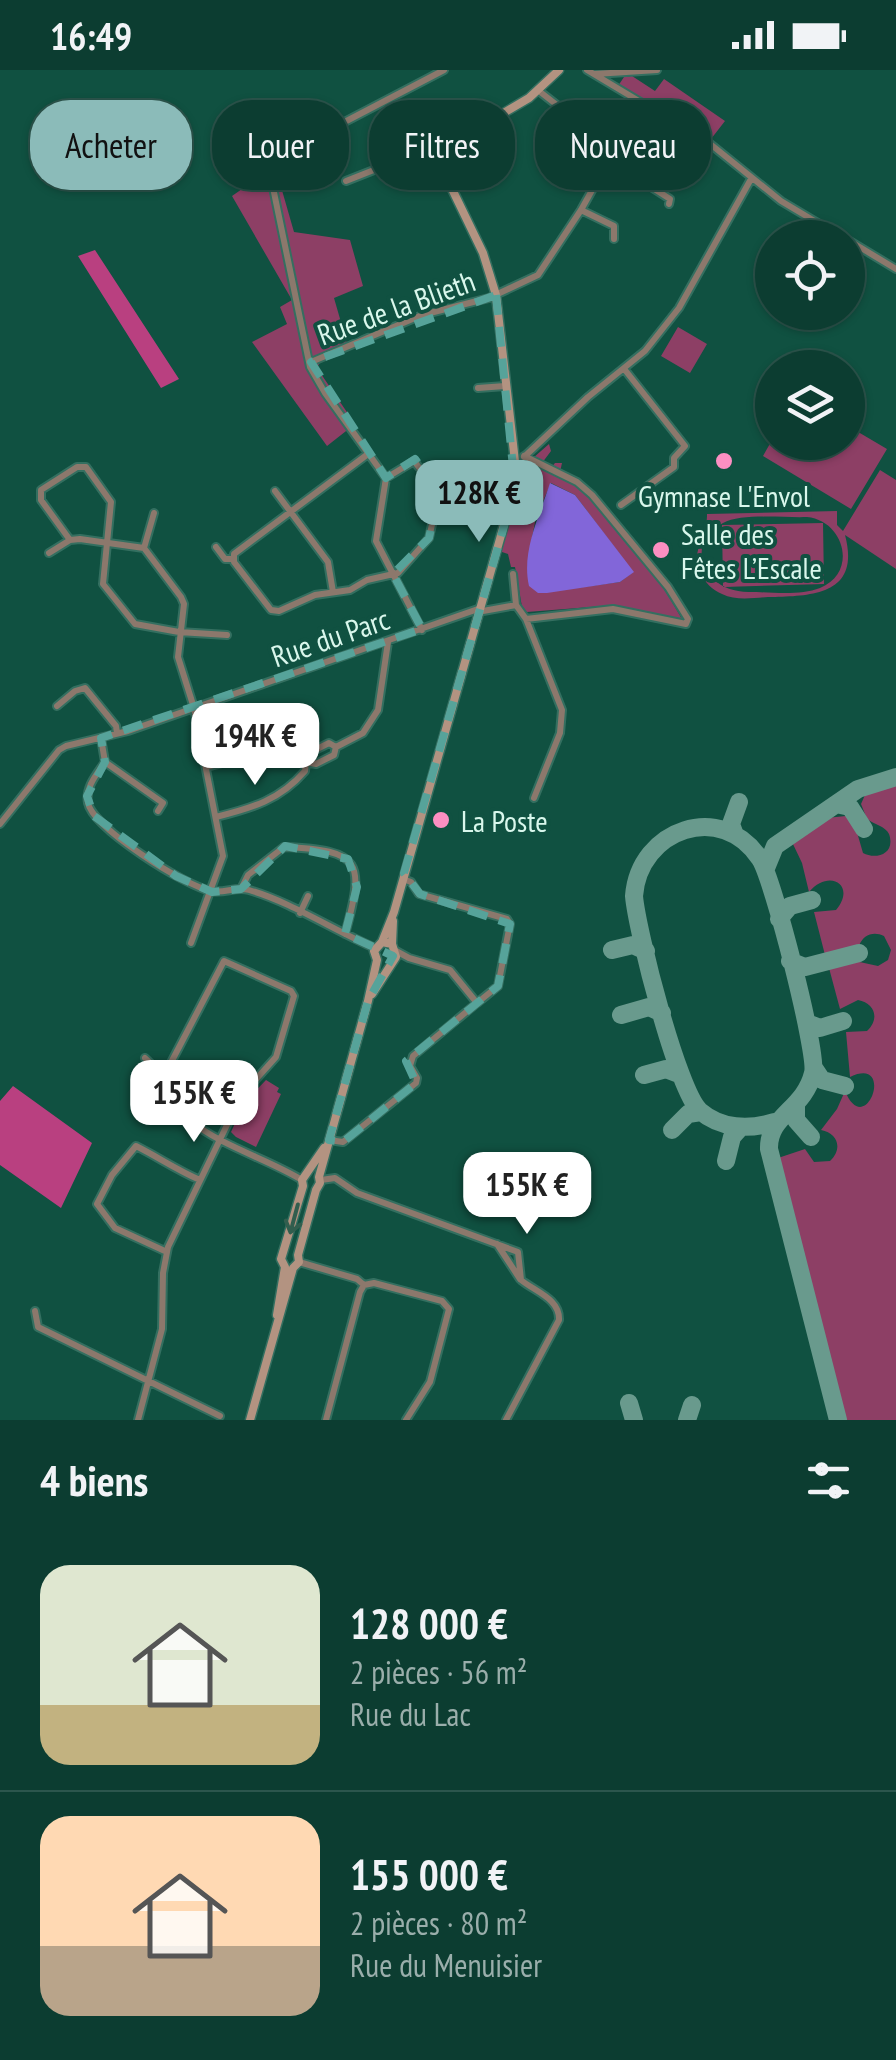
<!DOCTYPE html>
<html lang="fr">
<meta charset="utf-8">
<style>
body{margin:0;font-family:"PT Sans Narrow",sans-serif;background:#154439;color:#f1f3f6;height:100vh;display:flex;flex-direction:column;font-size:38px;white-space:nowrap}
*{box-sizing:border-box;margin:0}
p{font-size:32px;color:#9aaeab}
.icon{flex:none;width:55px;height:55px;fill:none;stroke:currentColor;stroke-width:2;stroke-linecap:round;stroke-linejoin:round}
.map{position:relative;height:1350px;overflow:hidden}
.panel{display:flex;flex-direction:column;background:#0c3d31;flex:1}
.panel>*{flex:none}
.top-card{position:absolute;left:30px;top:30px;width:838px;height:90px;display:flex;gap:20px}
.fabs{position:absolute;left:755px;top:150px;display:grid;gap:20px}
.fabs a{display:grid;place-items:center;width:110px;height:110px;border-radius:50%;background:#0c3d31;box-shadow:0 2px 8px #0004,0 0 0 2px #2c564d;font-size:50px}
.price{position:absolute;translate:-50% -85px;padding:0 22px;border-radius:20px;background:#fff;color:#222;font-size:32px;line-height:65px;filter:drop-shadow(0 2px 5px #0008)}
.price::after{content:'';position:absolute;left:50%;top:60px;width:30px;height:22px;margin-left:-15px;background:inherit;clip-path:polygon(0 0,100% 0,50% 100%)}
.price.active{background:#8bbbb9;color:#111}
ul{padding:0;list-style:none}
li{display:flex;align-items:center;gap:30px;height:250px;padding:0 40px}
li+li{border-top:2px solid #2c564d}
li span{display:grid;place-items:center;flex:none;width:280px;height:200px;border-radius:30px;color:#555}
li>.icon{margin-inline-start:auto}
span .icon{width:120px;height:120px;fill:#fffc;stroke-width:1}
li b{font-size:42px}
h2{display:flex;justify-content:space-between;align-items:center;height:120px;padding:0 40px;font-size:42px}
.chip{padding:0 35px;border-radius:40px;background:#0c3d31;box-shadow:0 2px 8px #0004,0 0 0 2px #2c564d;font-size:35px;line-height:90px}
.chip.active{background:#8bbbb9;color:#111}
.status{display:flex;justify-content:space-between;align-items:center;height:70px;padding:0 50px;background:#0c3d31;direction:ltr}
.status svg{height:28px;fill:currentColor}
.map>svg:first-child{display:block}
.green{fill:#8d3f65;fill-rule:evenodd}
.forest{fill:#b94080}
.water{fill:#8266d9}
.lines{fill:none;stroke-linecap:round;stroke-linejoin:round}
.taxiway{stroke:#699a8d;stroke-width:18}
.street-casing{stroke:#346f60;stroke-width:10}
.secondary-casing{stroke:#346f60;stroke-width:11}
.street{stroke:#8c786c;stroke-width:6}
.secondary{stroke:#b39381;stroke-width:8}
.oneway{stroke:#315e4e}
.marked{fill:none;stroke:#56a39a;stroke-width:8;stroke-dasharray:20 12;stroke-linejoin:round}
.poi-dot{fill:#fc8fc2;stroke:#105141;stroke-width:4}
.labels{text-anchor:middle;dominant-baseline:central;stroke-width:8;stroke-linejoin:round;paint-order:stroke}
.street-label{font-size:30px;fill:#d9f7ec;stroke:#105141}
.poi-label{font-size:30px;fill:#d9f7ec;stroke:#105141;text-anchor:start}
</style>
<div class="status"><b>16:49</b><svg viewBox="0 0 49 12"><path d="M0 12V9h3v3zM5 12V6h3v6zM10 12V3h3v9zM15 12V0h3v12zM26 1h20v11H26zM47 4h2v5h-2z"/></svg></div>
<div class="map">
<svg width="896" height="1350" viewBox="0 0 896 1350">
<rect width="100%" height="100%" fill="#105141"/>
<!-- green -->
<path class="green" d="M 632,6 L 655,21 L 664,9 L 725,51 L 711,69 L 618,16 L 624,7 Z
M 275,96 L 294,162 L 350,170 L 363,216 L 334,228 L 349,280 L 320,292 L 317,298 L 355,354 L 327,376 L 252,272 L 287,254 L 280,237 L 292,230 L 232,126 Z
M 678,257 L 707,274 L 690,303 L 661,286 Z
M 848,356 L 887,379 L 851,439 L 763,386 L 772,370 L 848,372 Z
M 549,374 L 551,381 L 542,393 L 551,398 L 555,393 L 562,393 L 560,402 C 607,437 655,499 683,551 L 616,535 L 527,542 L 522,537 L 515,497 L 511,497 L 508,484 L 499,481 L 519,417 L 520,392 L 528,387 L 533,388 ZM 551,413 L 575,425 L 633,502 L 620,512 L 538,523 L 531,473 L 536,447 Z
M 880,400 L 896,410 L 896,499 L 845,465 C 861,525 812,526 768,527 C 753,528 736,531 722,524 C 712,520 705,512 700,503 C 690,480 708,465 707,444 L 837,441 L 837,455 L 843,461 ZM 807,447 C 845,451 858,503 820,518 C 800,526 771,522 750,522 C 703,523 683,473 723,453 C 741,443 785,448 807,447 Z
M 823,453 L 824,514 L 723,517 L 722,455 Z
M 896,714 L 896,1350 L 846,1350 L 778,1088 L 805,1079 L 814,1092 L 830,1091 C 843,1079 838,1063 821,1060 L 837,1039 L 845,1021 C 866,1071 896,985 850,1007 L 846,962 L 867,961 C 880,949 875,933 858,930 L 840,939 L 829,898 L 855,891 L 878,896 L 888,890 L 891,880 L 884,866 C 873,861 863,865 859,876 L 825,885 L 814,842 L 836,840 C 857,815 829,798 809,822 L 802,793 L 792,772 L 826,748 L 846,746 L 854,752 L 863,783 C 876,790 896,784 889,764 C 885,756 875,755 867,749 L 861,734 L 865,725 Z
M 266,1010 L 279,1018 L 277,1022 L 281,1024 L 256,1077 L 236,1067 L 231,1062 L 245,1032 Z"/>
<!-- forest -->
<path class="forest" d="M 95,180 L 179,309 L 161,318 L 78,186 Z
M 13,1016 L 92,1073 L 61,1138 L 0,1095 L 0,1031 Z"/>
<!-- water -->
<path class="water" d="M 550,413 L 575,425 L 634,502 L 620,512 L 547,523 L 538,523 L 529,516 C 521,481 540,445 550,413 Z"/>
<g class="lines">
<!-- taxiway -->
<path class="taxiway" d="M 836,734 L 850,737 L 864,759
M 735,765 L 731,754 L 739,732
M 766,798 L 775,776 L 858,719 L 896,707
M 779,849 L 790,836 L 812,830
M 612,880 L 633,875 L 646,881
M 790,891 L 805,897 L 859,883
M 621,945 L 649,937 L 662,943
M 807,953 L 820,958 L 843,951
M 814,998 L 822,1010 L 845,1016
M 644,1005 L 666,999 L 679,1004
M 796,1036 L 796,1050 L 811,1067
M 774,1052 C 749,1060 721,1059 700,1041 C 678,1022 637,861 634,826 C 639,759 722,730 760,789 C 773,808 818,984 813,1003 C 804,1040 768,1045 769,1079 L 838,1350
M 672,1060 L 688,1044 L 701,1042
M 726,1091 L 732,1067 L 741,1057
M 629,1333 L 634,1350
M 687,1350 L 692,1335"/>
<!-- street casing -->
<g class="street-casing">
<path id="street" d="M 587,0 L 709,73 L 781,131 L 843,168
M 595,4 L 657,0
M 539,21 L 580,53 L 620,97 L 670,129 L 669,134
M 346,111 L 427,79 L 438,82
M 581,140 L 614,156 L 614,169
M 848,170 L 896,199
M 311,292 L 422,245 L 489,228 L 538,205 L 581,140 L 610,88
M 478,318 L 505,316
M 368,384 L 234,484 L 234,492 L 271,540 L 279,541 L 315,525 L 350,520 L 367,510 L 398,503 L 429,468 L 439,423 L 414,391 L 386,408
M 524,386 L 577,412 L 592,425 L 668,517 L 688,549 L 686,554 L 613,539 L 526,549
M 524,387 L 588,327 L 645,281 L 679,238 L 751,109
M 275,421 L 328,492 L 333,522
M 621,435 L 674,397 L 674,388 L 685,376 L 625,300
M 70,470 L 41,430 L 41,420 L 77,397 L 86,397 L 111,432 L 103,514 L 135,554 L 179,562 L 227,565
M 216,477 L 225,489 L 232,489
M 144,478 L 154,443
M 49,483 L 70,470 L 80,469 L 144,478 L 181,527 L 184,534 L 178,587 L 194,638 L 223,786 L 191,873
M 513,504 L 516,535 L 526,549 L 562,640 L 560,663 L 534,728
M 422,560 L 376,471 L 386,408 L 325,323 L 310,297 L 270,103 L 312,69 L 444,0
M 57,636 L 75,621 L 85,618 L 116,656 L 117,663
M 101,668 L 105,692 C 97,704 85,717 88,733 C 93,758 185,816 211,821 C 224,824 236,816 249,820 C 291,832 335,861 375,878
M 329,673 L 336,677 L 334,685 L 316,694 L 306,692 L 309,683 Z
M 336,677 L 363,663 L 378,640 L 388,572
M 105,692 L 163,733 L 158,741
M 206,697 C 240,689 274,676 306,692 L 305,701 C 280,730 252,738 216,747
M 0,754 L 59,680 L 66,676 L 128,661 L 478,539 L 483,541 L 516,535
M 403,809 L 411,812 L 419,824 L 507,849 L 510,854 L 498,916 L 477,933
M 241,819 L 248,805 L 284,777 C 362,780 365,792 345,864
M 300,843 L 308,826
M 145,988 C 169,1008 171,1033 191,1051 C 221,1076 268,1089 302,1110
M 329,1070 L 343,1072 L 416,1013 L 417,1008 L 410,996 L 413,986 L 477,933 L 450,900 L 409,888 L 396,881
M 321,1110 L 335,1108 L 357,1123 L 518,1182 L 521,1210 C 536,1222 560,1229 559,1250 L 506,1350
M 497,1174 L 520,1209
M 167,1182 L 115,1158 L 97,1134 L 112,1105 L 136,1076 C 158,1087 177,1100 200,1110
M 299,1192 L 357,1209 L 364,1215
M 35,1241 L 38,1257 L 220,1346
M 138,1350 L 162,1259 L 163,1203 L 168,1177 L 241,1026 L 276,987 L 294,926 L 291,921 L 224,891 L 164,1006
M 326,1350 L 360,1222 L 364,1215 L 374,1213 L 442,1231 L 449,1239 L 430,1312 L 406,1350"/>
</g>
<!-- secondary casing -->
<g class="secondary-casing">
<path id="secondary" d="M 382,872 L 394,842 L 517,409 L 496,225 L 483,183 L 438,90 L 438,82 L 529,28 L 559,0
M 372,924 L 396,887 L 392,874 L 393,851
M 277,1245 L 285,1197 L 281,1189 L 303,1116 L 302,1110 L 324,1078
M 250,1350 L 293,1198 L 299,1192 L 298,1185 L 316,1120 L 320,1113 L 319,1107 L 368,931 L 377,890 L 374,881 L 382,872 L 392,874"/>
</g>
<!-- street -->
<use href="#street" class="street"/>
<!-- secondary -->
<use href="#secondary" class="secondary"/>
</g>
<!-- one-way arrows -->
<defs><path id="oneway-shaft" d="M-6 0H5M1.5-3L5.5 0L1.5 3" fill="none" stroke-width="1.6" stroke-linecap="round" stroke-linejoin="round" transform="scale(2.5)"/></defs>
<use class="oneway" href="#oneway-shaft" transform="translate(294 1149) rotate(105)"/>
<!-- marked area -->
<path class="marked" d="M 496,225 L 515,418 L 404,803 L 420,824 L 510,854 L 498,916 L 406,991 L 416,1013 L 343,1072 L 329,1070 L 368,931 L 393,886 L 345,864 L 357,817 L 348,789 L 285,776 L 241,819 L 212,822 L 176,806 L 94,746 L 87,726 L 105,692 L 101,668 L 422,559 L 393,504 L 429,468 L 439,421 L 415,389 L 386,408 L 311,292 Z"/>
<!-- markers -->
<g class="poi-dot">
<circle cx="724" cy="391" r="10"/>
<circle cx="661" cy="480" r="10"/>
<circle cx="441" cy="750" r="10"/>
</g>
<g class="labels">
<!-- street labels -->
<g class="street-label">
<text transform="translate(396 237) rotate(-20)">Rue de la Blieth</text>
<text transform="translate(330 567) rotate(-19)">Rue du Parc</text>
</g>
<!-- poi labels -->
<g class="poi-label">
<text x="724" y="425" text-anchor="middle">Gymnase L'Envol</text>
<text x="681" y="463">Salle des<tspan x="681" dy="34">Fêtes L’Escale</tspan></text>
<text x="461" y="750">La Poste</text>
</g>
</g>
</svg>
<div class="fabs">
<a><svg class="icon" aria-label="locate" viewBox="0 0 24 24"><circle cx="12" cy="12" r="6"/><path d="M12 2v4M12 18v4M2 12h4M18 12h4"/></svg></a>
<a><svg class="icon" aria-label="layers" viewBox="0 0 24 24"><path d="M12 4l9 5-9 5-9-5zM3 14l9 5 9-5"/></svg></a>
</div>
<b class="price active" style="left:479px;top:475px">128K €</b>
<b class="price" style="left:255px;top:718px">194K €</b>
<b class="price" style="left:194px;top:1075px">155K €</b>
<b class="price" style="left:527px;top:1167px">155K €</b>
<div class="top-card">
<a class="chip active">Acheter</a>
<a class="chip">Louer</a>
<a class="chip">Filtres</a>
<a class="chip">Nouveau</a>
</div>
</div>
<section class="panel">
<h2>4 biens<svg class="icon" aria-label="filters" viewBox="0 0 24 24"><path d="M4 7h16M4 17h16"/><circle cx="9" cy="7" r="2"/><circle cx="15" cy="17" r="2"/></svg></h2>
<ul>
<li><span style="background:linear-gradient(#dfe7d0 70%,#c2b280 0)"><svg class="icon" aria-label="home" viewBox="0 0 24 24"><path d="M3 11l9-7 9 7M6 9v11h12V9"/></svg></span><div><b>128 000 €</b><p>2 pièces · 56 m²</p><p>Rue du Lac</p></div></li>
<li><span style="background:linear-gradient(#ffd9b3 65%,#b9a48a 0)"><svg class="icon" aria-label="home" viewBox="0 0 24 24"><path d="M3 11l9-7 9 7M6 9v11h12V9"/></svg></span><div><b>155 000 €</b><p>2 pièces · 80 m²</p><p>Rue du Menuisier</p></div></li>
</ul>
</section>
